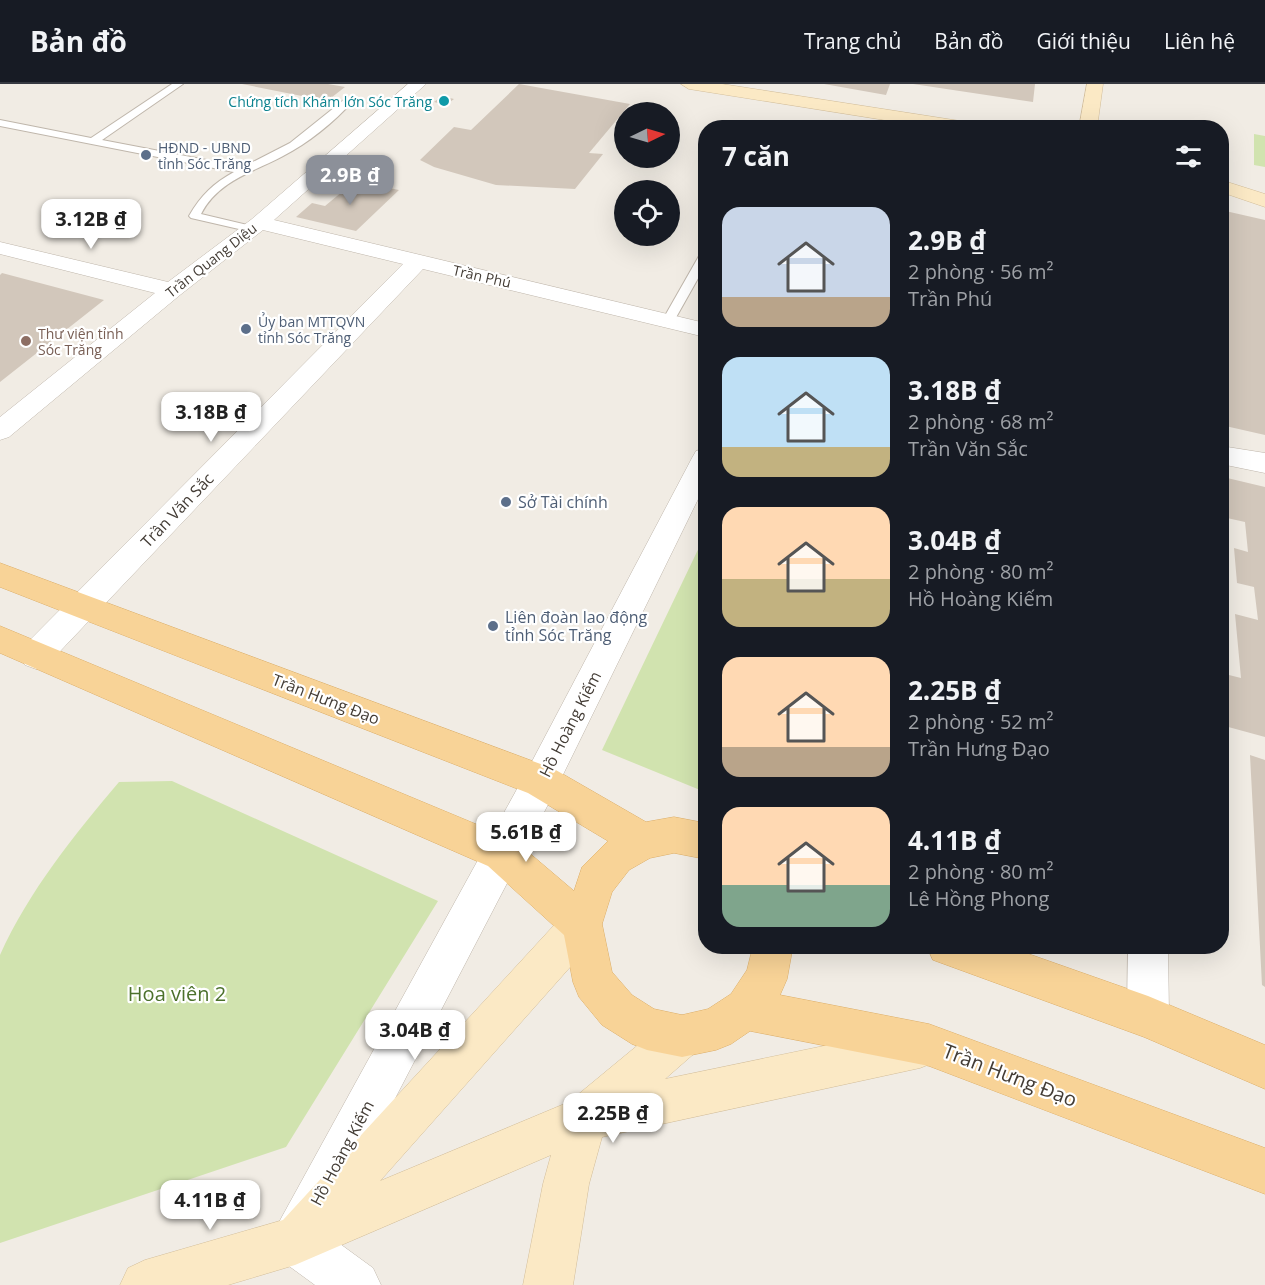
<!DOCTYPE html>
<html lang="vi">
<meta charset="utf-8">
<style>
body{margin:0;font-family:"Open Sans",sans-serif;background:#20242c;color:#f1f3f6;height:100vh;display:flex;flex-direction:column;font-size:22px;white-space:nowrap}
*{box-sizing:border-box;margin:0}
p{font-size:20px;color:#9ea1a6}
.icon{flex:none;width:33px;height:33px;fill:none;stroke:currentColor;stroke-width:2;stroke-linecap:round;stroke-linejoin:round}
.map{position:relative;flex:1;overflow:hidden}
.details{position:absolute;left:698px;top:36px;width:531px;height:834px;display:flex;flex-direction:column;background:#171b24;border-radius:24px;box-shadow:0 6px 24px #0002}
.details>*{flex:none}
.needle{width:39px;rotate:85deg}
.buttons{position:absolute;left:614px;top:18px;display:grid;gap:12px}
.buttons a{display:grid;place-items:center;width:66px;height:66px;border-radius:50%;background:#171b24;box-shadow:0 6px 24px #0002;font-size:30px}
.price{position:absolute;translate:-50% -51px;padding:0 14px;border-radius:12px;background:#fff;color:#222;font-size:20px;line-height:39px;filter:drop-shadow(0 2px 3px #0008)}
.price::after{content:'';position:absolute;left:50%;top:36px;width:18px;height:14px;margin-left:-9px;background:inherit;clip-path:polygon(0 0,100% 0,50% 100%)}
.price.active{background:#8c9099;color:#fff}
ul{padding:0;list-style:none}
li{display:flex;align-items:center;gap:18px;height:150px;padding:0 24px}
li span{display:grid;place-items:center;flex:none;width:168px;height:120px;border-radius:18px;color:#555}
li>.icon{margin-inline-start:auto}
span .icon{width:72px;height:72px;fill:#fffc;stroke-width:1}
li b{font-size:26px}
h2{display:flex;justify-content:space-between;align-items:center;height:72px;padding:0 24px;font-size:26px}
header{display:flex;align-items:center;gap:36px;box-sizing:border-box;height:84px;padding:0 30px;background:#171b24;border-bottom:2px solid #363941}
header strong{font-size:28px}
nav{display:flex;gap:33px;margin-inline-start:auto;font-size:21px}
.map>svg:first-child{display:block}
.green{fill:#d1e3af}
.building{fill:#d2c7bb}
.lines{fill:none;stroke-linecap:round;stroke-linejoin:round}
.lane-casing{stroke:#bfb6ab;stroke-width:2}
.street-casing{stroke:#bfb6ab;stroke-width:1}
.secondary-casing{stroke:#d2bd99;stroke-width:1}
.primary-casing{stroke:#dcae68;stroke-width:1}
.lane{fill:#fff;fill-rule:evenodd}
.street{fill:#fff;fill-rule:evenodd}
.secondary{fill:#fbe9c5;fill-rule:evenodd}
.primary{fill:#f8d397;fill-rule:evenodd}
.culture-dot{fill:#0f9aa8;stroke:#fff;stroke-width:2}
.service-dot{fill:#5c6f8a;stroke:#fff;stroke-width:2}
.education-dot{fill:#8d6e63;stroke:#fff;stroke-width:2}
.labels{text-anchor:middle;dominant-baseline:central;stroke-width:4.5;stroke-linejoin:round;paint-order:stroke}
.far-culture-label{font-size:14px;fill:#0d838f;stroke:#fff;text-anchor:end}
.far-service-label{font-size:14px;fill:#4e5e75;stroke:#fff;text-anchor:start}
.far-street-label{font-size:14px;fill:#433c35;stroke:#fff}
.far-education-label{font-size:14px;fill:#785e54;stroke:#fff;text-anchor:start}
.service-label{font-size:16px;fill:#4e5e75;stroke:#fff;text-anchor:start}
.street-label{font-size:16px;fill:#433c35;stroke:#fff}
.near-park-label{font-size:20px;fill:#4c712c;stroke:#fff}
.near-street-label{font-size:20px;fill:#433c35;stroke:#fff}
</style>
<header>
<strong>Bản đồ</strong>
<nav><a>Trang chủ</a><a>Bản đồ</a><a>Giới thiệu</a><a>Liên hệ</a></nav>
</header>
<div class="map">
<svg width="1265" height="1201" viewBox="0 0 1265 1201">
<rect width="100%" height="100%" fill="#f1ece4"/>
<!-- green -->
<path class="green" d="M 1254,50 L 1265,52 L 1265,83 L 1254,81 Z
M 705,451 L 705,708 L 602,666 Z
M 172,697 L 438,817 L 286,1063 L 0,1159 L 0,871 C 29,807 74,751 119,698 Z"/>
<!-- building -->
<path class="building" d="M 242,0 L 328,0 L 345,3 L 327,17 Z
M 519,0 L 630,20 L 589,69 L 603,70 L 575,105 L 496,101 L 434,83 L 420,76 L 454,43 L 471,46 Z
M 824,0 L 890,0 L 886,11 Z
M 913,0 L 1035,0 L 1033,18 Z
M 442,12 L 454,15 L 446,21 L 434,18 Z
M 355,97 L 399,106 L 356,147 L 296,133 L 312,119 L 325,122 Z
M 1221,126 L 1265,136 L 1265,351 L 1221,341 Z
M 2,189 L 104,216 L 0,298 L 0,191 Z
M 1223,393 L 1265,403 L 1265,653 L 1221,641 L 1221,589 L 1241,594 L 1235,530 L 1258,536 L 1254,503 L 1237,499 L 1234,464 L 1248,468 L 1245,438 L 1227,434 Z
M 1250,671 L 1265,676 L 1265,903 L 1262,901 Z"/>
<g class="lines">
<!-- lane casing -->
<g class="lane-casing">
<path id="lane" d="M 172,0 L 183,0 L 102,56 L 243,83 L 290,59 L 345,15 L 353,17 C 334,38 308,59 283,72 C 253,88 218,97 201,130 L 256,143 L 258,145 L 252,148 L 191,134 L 189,132 C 201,111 214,99 234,88 L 0,42 L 0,36 L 91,54 Z
M 705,169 L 705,182 L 674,237 L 668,241 L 664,240 L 662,237 L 699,172 Z"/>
</g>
<!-- street casing -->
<g class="street-casing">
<path id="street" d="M 408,0 L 426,0 L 274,136 L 705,239 L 705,253 L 423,185 L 47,581 L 36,585 L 25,581 L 20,571 L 25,561 L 403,180 L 263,146 L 180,211 L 9,353 L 0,356 L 0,333 L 155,209 L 0,170 L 0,158 L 168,198 L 252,135 Z
M 1221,362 L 1265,369 L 1265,389 L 1221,380 Z
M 705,365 L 705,401 L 554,709 L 325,1149 L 373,1184 L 381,1201 L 315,1201 L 278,1174 L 271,1157 L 278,1140 L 528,685 L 692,374 L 696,367 Z
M 1128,862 L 1168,862 L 1169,933 L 1163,948 L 1148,954 L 1133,948 L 1127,933 Z"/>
</g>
<!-- secondary casing -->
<g class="secondary-casing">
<path id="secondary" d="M 681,0 L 722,0 L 973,39 L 982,44 L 935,44 L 689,5 Z
M 1087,0 L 1103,0 L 1097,44 L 1079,44 Z
M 1221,96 L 1265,110 L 1265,123 L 1221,108 Z
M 582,820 L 596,826 L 602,840 L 596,854 L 380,1097 L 569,1018 L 667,937 L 682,931 L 697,937 L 703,952 L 697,967 L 665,995 L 920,942 L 935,948 L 941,963 L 935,978 L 920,984 L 602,1053 L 589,1100 L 573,1201 L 523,1201 L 543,1100 L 551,1071 L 295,1181 L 228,1201 L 120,1201 L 128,1184 L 145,1176 L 283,1136 L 568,826 Z"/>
</g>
<!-- primary casing -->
<g class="primary-casing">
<path id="primary" d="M 0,479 L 554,685 L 646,738 L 674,733 L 705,739 L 705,775 L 674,769 L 650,774 L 629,786 L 612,808 L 602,840 L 612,888 L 632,911 L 654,925 L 682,931 L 708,925 L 731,910 L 747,886 L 753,862 L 793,862 L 787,895 L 780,911 L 929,940 L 1265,1064 L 1265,1110 L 929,982 L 750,947 L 731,960 L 716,966 L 682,973 L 647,966 L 632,960 L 602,941 L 579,913 L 573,898 L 564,851 L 488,782 L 0,569 L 0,542 L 514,756 L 574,807 L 582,783 L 608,757 L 528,709 L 0,503 Z
M 927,862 L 1006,862 L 1148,912 L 1265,961 L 1265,1005 L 1144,953 L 933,876 Z"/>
</g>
<!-- lane -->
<use href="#lane" class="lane"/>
<!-- street -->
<use href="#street" class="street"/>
<!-- secondary -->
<use href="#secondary" class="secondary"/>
<!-- primary -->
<use href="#primary" class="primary"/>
</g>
<!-- markers -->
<circle class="culture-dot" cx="444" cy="17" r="6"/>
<g class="service-dot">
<circle cx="146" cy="71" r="6"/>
<circle cx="246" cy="245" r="6"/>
<circle cx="506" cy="418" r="6"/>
<circle cx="493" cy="542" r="6"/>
</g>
<circle class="education-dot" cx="26" cy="257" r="6"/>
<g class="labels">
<!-- far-culture labels -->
<g class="far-culture-label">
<text x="432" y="17">Chứng tích Khám lớn Sóc Trăng</text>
</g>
<!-- far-service labels -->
<g class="far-service-label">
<text x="158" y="63">HĐND - UBND<tspan x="158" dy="16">tỉnh Sóc Trăng</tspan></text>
<text x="258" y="237">Ủy ban MTTQVN<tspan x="258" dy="16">tỉnh Sóc Trăng</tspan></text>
</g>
<!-- far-street labels -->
<g class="far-street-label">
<text transform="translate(211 176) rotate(-38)">Trần Quang Diệu</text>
<text transform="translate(482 192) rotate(13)">Trần Phú</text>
</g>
<!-- far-education labels -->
<g class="far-education-label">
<text x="38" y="249">Thư viện tỉnh<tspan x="38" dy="16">Sóc Trăng</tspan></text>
</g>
<!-- service labels -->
<g class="service-label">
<text x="518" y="418">Sở Tài chính</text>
<text x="505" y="533">Liên đoàn lao động<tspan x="505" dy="18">tỉnh Sóc Trăng</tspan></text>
</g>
<!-- street labels -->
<g class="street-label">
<text transform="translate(177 426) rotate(-46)">Trần Văn Sắc</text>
<text transform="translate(326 615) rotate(21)">Trần Hưng Đạo</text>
<text transform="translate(570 640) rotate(-63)">Hồ Hoàng Kiếm</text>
<text transform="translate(342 1069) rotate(-62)">Hồ Hoàng Kiếm</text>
</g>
<!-- near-park labels -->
<g class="near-park-label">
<text x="177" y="909">Hoa viên 2</text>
</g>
<!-- near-street labels -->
<g class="near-street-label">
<text transform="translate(1010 991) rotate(21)">Trần Hưng Đạo</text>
</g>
</g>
</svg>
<div class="buttons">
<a><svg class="needle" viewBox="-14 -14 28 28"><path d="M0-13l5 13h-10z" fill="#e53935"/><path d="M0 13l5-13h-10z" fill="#9ea1a6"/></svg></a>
<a><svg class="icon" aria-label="locate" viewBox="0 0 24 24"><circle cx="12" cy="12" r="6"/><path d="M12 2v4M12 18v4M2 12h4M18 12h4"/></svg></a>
</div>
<b class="price active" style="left:350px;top:122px">2.9B ₫</b>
<b class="price" style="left:91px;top:166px">3.12B ₫</b>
<b class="price" style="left:211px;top:359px">3.18B ₫</b>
<b class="price" style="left:526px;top:779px">5.61B ₫</b>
<b class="price" style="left:415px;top:977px">3.04B ₫</b>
<b class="price" style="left:613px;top:1060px">2.25B ₫</b>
<b class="price" style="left:210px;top:1147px">4.11B ₫</b>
<section class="details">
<h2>7 căn<svg class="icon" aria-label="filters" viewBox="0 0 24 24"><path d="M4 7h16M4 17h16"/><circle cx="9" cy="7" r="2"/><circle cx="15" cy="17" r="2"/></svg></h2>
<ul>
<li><span style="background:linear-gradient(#c9d6e8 75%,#b9a48a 0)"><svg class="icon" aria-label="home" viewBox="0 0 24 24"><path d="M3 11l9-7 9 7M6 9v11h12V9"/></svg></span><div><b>2.9B ₫</b><p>2 phòng · 56 m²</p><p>Trần Phú</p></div></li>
<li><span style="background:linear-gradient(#bfe0f5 75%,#c2b280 0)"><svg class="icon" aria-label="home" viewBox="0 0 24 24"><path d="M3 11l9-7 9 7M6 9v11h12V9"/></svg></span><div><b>3.18B ₫</b><p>2 phòng · 68 m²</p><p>Trần Văn Sắc</p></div></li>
<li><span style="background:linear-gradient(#ffd9b3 60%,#c2b280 0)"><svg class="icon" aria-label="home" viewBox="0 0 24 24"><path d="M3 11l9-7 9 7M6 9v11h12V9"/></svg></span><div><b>3.04B ₫</b><p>2 phòng · 80 m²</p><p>Hồ Hoàng Kiếm</p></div></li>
<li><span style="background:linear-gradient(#ffd9b3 75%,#b9a48a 0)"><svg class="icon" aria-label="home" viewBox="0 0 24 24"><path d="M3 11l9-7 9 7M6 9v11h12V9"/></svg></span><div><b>2.25B ₫</b><p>2 phòng · 52 m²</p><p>Trần Hưng Đạo</p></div></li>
<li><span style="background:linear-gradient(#ffd9b3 65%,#7fa58c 0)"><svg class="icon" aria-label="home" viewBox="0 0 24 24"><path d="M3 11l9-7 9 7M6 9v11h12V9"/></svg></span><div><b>4.11B ₫</b><p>2 phòng · 80 m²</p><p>Lê Hồng Phong</p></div></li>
</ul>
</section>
</div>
